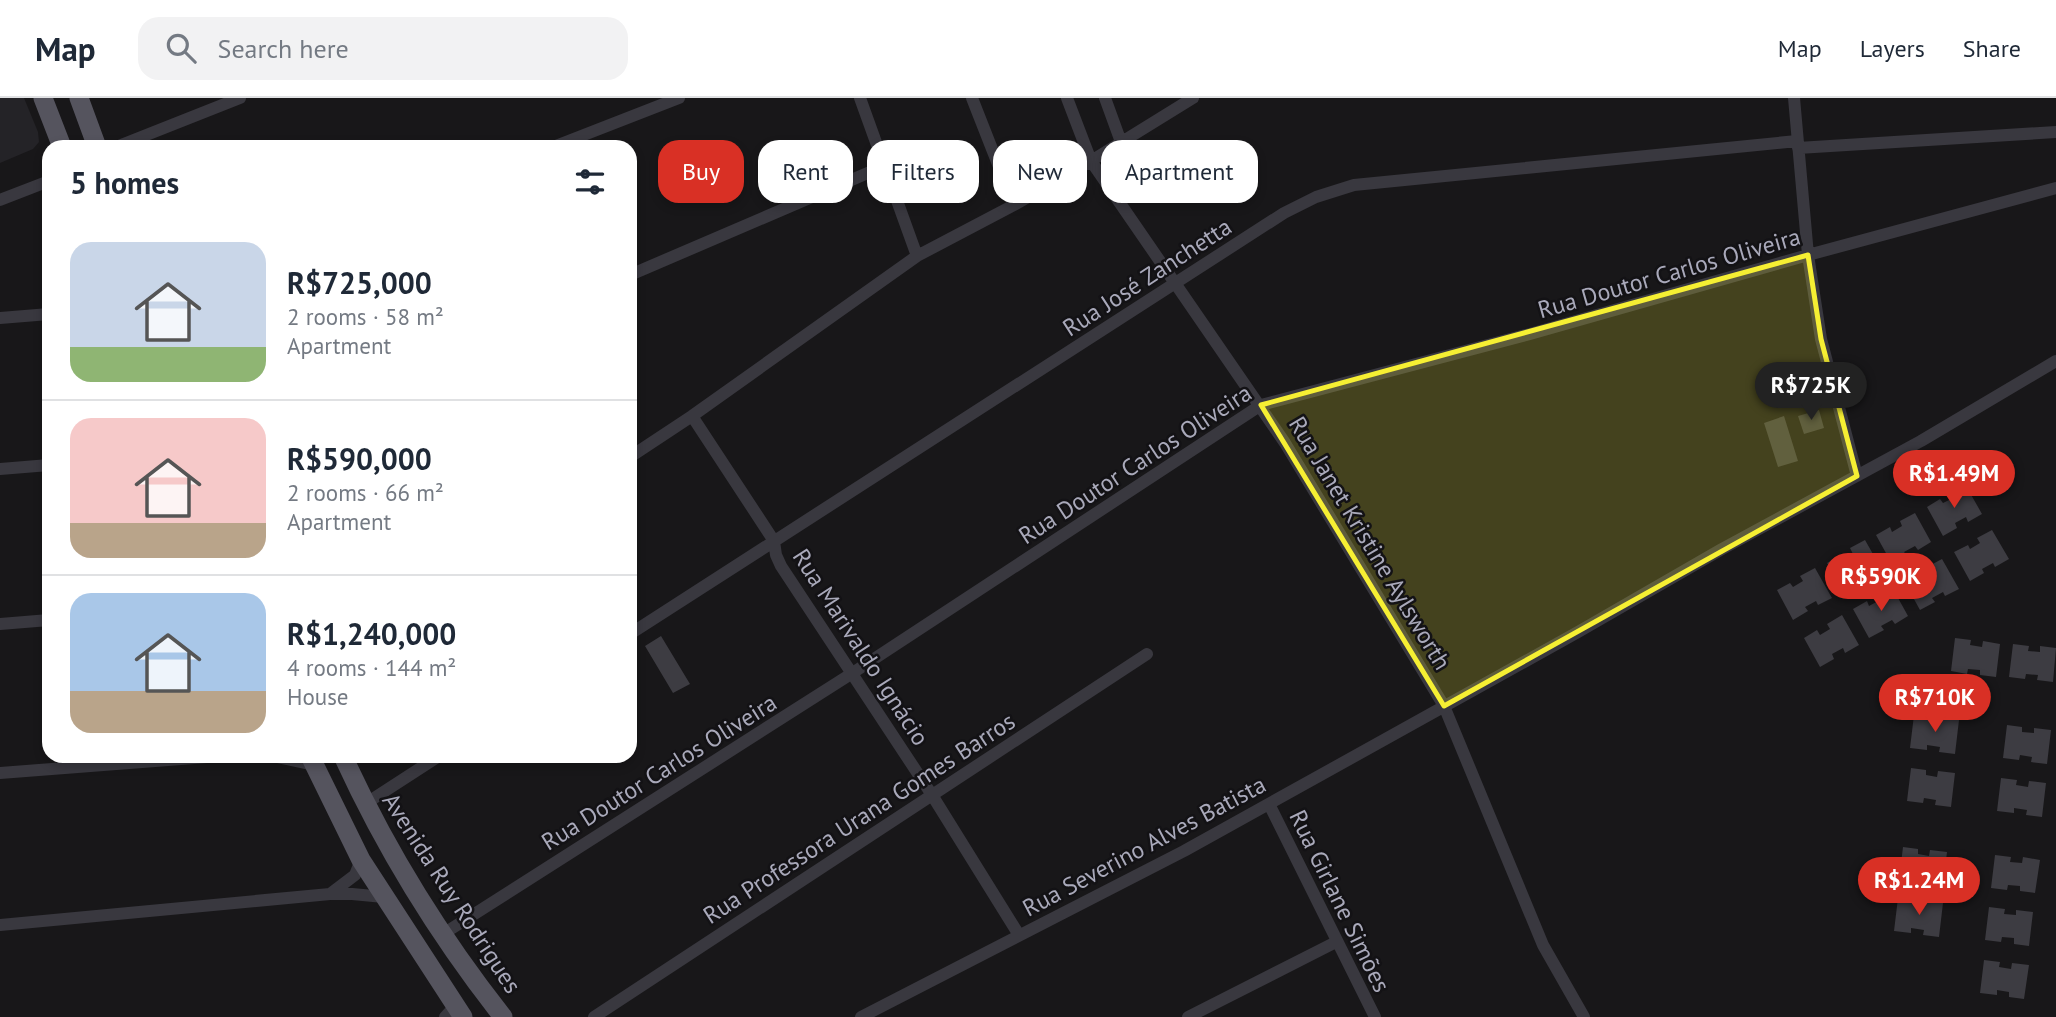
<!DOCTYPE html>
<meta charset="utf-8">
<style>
body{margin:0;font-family:"PT Sans",sans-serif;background:#f2f2f3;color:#1f2937;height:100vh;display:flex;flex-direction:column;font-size:26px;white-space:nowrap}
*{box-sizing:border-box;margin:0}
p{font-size:23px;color:#747a83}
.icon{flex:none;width:38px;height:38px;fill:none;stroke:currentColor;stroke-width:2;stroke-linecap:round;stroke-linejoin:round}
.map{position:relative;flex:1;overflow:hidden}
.sheet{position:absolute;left:42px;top:42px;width:595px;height:623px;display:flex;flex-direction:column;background:#fff;border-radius:21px;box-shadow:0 4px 10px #0003}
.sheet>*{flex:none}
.banner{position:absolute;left:658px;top:42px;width:665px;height:63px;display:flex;gap:14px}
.price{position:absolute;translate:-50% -60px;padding:0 16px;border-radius:24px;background:#d93025;color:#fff;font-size:23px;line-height:46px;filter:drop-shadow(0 2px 4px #0008)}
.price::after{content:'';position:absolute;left:50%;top:42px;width:21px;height:16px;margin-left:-10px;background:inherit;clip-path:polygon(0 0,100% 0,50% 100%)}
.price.current{background:#222;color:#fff}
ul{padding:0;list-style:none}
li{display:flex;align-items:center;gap:21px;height:175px;padding:0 28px}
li+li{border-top:2px solid #e0e1e3}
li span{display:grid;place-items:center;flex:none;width:196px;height:140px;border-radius:21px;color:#555}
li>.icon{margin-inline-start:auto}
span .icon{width:84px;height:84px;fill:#fffc;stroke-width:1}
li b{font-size:30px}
h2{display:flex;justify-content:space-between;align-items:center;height:84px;padding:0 28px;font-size:30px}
.chip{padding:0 24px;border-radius:21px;background:#fff;box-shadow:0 4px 10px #0003;font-size:24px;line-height:63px}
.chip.current{background:#d93025;color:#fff}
header{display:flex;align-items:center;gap:42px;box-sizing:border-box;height:98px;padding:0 35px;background:#fff;border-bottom:2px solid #e0e1e3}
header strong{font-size:33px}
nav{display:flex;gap:38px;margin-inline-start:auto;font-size:24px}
.search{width:490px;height:63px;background:#f2f2f3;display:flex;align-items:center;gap:18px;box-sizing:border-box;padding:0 24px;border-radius:21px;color:#747a83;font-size:26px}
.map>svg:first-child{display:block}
.built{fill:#242327}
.building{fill:#3d3c42}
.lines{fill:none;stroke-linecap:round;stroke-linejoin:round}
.street{stroke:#39383f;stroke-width:12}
.primary{stroke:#55545e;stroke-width:19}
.marked{fill:#f6ef33;fill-opacity:0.2;stroke:#f6ef33;stroke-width:5;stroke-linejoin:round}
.labels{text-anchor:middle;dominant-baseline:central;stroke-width:5;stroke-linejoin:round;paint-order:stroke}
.street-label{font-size:24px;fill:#a9a9ba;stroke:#131215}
</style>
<header>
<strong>Map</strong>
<div class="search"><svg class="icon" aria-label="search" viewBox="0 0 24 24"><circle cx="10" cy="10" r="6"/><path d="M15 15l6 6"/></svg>Search here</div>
<nav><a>Map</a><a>Layers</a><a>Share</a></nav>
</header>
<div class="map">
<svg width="2056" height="919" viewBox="0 0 2056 919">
<rect width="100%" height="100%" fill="#181719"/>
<!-- built -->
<path class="built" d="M 0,0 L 24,0 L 38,34 L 39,44 L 33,51 L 0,65 Z"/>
<!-- building -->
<path class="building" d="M 1819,312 L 1824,330 L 1804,336 L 1798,318 Z
M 1784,318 L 1798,363 L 1778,369 L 1764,325 Z
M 1965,386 L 1982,416 L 1968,424 L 1966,419 L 1955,425 L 1957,430 L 1943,438 L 1927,409 L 1940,401 L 1943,405 L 1953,400 L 1950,395 Z
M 1915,415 L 1931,444 L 1918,452 L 1915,448 L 1904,454 L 1907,458 L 1892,466 L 1876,437 L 1890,429 L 1892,434 L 1902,428 L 1900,423 Z
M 1992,432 L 2009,461 L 1995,469 L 1993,465 L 1982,471 L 1984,475 L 1970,483 L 1954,454 L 1968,447 L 1970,451 L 1980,445 L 1977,440 Z
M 1865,442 L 1882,472 L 1868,479 L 1866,475 L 1855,481 L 1857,485 L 1843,493 L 1827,465 L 1840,457 L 1843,461 L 1853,456 L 1850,450 Z
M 1942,461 L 1959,491 L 1945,498 L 1943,494 L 1932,500 L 1935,504 L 1920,512 L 1904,483 L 1917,476 L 1920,480 L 1930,474 L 1927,469 Z
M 1815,470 L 1832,500 L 1818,507 L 1816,503 L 1805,509 L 1808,513 L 1793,522 L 1777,492 L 1790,485 L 1793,489 L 1803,483 L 1800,478 Z
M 1892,489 L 1908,518 L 1895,526 L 1892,522 L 1881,528 L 1884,532 L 1869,540 L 1853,511 L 1867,503 L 1869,508 L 1880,502 L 1877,497 Z
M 1842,517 L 1859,547 L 1845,555 L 1843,550 L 1832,556 L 1834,561 L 1820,569 L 1804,540 L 1817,532 L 1820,537 L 1830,531 L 1827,526 Z
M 661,538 L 690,586 L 673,595 L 645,548 Z
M 1955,540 L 1971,542 L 1970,547 L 1982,549 L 1983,543 L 2000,546 L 1996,579 L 1980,577 L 1980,572 L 1968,571 L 1967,576 L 1951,573 Z
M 2013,546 L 2029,548 L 2028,553 L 2040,554 L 2040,548 L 2056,550 L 2053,584 L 2037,582 L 2038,577 L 2026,576 L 2025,581 L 2009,579 Z
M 1914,617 L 1930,619 L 1929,624 L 1941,626 L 1942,620 L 1959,622 L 1955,656 L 1939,654 L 1940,649 L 1927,647 L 1927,652 L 1910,650 Z
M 2007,627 L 2022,629 L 2022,634 L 2034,635 L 2034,630 L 2051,632 L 2047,666 L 2031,664 L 2032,659 L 2020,657 L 2019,662 L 2003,660 Z
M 1911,670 L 1926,672 L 1926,677 L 1937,679 L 1938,673 L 1955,675 L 1951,709 L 1935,707 L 1936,702 L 1924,700 L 1923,705 L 1907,703 Z
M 2001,680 L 2017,682 L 2016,687 L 2028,689 L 2029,683 L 2046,685 L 2042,719 L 2026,717 L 2027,712 L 2014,710 L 2014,715 L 1997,713 Z
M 1903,749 L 1918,751 L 1918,756 L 1929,758 L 1930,752 L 1947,754 L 1943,788 L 1927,786 L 1928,781 L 1916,779 L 1915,784 L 1899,782 Z
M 1995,757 L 2011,759 L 2010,764 L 2022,765 L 2023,759 L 2040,762 L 2035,795 L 2020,793 L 2020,788 L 2008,787 L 2007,792 L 1991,790 Z
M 1898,800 L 1914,802 L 1913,807 L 1925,809 L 1926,803 L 1943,805 L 1939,839 L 1923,837 L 1924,832 L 1911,830 L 1911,835 L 1894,833 Z
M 1989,809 L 2005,811 L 2004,816 L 2016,817 L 2016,812 L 2033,814 L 2029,848 L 2014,846 L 2014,840 L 2002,839 L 2001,844 L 1985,842 Z
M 1984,862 L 2000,864 L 1999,869 L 2011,871 L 2012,865 L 2029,867 L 2024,901 L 2009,899 L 2009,894 L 1997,892 L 1997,897 L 1980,895 Z"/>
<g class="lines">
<!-- street -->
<path class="street" d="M 860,0 L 917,158
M 972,0 L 1014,107
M 1067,0 L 1091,63 L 1285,345 L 1444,608 L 1543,847 L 1584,919
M 1105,0 L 1121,44
M 1794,0 L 1808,157 L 1821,241 L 1857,378
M 116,49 L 240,0
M 553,49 L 679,0
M 1798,50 L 2056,34
M 0,102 L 49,83
M 630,177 L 884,68
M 0,220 L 49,216
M 692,318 L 774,443 L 776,457 L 781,468 L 932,697 L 1019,837
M 630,359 L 692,318 L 917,158 L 1014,107 L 1091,63 L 1193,0
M 0,371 L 49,367
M 0,526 L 49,522
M 630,536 L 1284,115 L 1316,99 L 1354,87 L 1797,43
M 273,658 L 314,667
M 0,675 L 220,658
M 365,706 L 439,658
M 1269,706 L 1375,919
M 330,796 L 355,777 L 361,762
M 0,827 L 330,796 L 352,796 L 384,799
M 443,836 L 851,576 L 1261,307 L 1530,236 L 1808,157 L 2056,90
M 445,919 L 455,908
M 594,919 L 1147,556
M 861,919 L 1184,753 L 1578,534 L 1722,451 L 1921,343 L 2056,263
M 1188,919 L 1336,844"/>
<!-- primary -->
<path class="primary" d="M 43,0 L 62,49
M 79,0 L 97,49
M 310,658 L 361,762 L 463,919
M 343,658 C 385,750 440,839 503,919"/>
</g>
<!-- marked area -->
<path class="marked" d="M 1808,157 L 1821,241 L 1857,378 L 1444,608 L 1261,307 Z"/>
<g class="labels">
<!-- street labels -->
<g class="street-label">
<text transform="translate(1669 175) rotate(-16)">Rua Doutor Carlos Oliveira</text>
<text transform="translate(1147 179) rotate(-33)">Rua José Zanchetta</text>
<text transform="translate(1135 366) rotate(-33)">Rua Doutor Carlos Oliveira</text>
<text transform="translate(1370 445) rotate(59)">Rua Janet Kristine Aylsworth</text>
<text transform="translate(861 549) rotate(57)">Rua Marivaldo Ignácio</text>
<text transform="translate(659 674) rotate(-32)">Rua Doutor Carlos Oliveira</text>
<text transform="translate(859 720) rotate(-33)">Rua Professora Urana Gomes Barros</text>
<text transform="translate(1144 748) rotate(-28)">Rua Severino Alves Batista</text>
<text transform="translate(452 795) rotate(57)">Avenida Ruy Rodrigues</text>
<text transform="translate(1340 803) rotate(64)">Rua Girlane Simões</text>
</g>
</g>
</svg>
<b class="price current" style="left:1811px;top:324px">R$725K</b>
<b class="price" style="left:1954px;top:412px">R$1.49M</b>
<b class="price" style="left:1881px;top:515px">R$590K</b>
<b class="price" style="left:1935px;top:636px">R$710K</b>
<b class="price" style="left:1919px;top:819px">R$1.24M</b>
<div class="banner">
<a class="chip current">Buy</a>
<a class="chip">Rent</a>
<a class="chip">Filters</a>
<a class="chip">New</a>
<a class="chip">Apartment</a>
</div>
<section class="sheet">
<h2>5 homes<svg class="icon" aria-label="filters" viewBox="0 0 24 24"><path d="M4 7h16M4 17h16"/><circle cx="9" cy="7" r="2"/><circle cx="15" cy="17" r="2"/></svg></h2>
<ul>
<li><span style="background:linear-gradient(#c9d6e8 75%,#8fb573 0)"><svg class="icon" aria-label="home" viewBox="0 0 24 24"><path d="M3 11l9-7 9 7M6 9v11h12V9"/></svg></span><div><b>R$725,000</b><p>2 rooms · 58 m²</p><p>Apartment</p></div></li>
<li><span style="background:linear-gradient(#f6c9c9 75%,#b9a48a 0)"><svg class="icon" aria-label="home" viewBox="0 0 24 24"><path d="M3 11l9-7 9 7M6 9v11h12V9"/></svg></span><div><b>R$590,000</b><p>2 rooms · 66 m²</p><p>Apartment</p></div></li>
<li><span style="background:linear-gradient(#a9c7e8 70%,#b9a48a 0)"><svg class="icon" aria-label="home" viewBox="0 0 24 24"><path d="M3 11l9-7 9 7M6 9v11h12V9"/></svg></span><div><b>R$1,240,000</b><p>4 rooms · 144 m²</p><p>House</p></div></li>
</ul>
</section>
</div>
